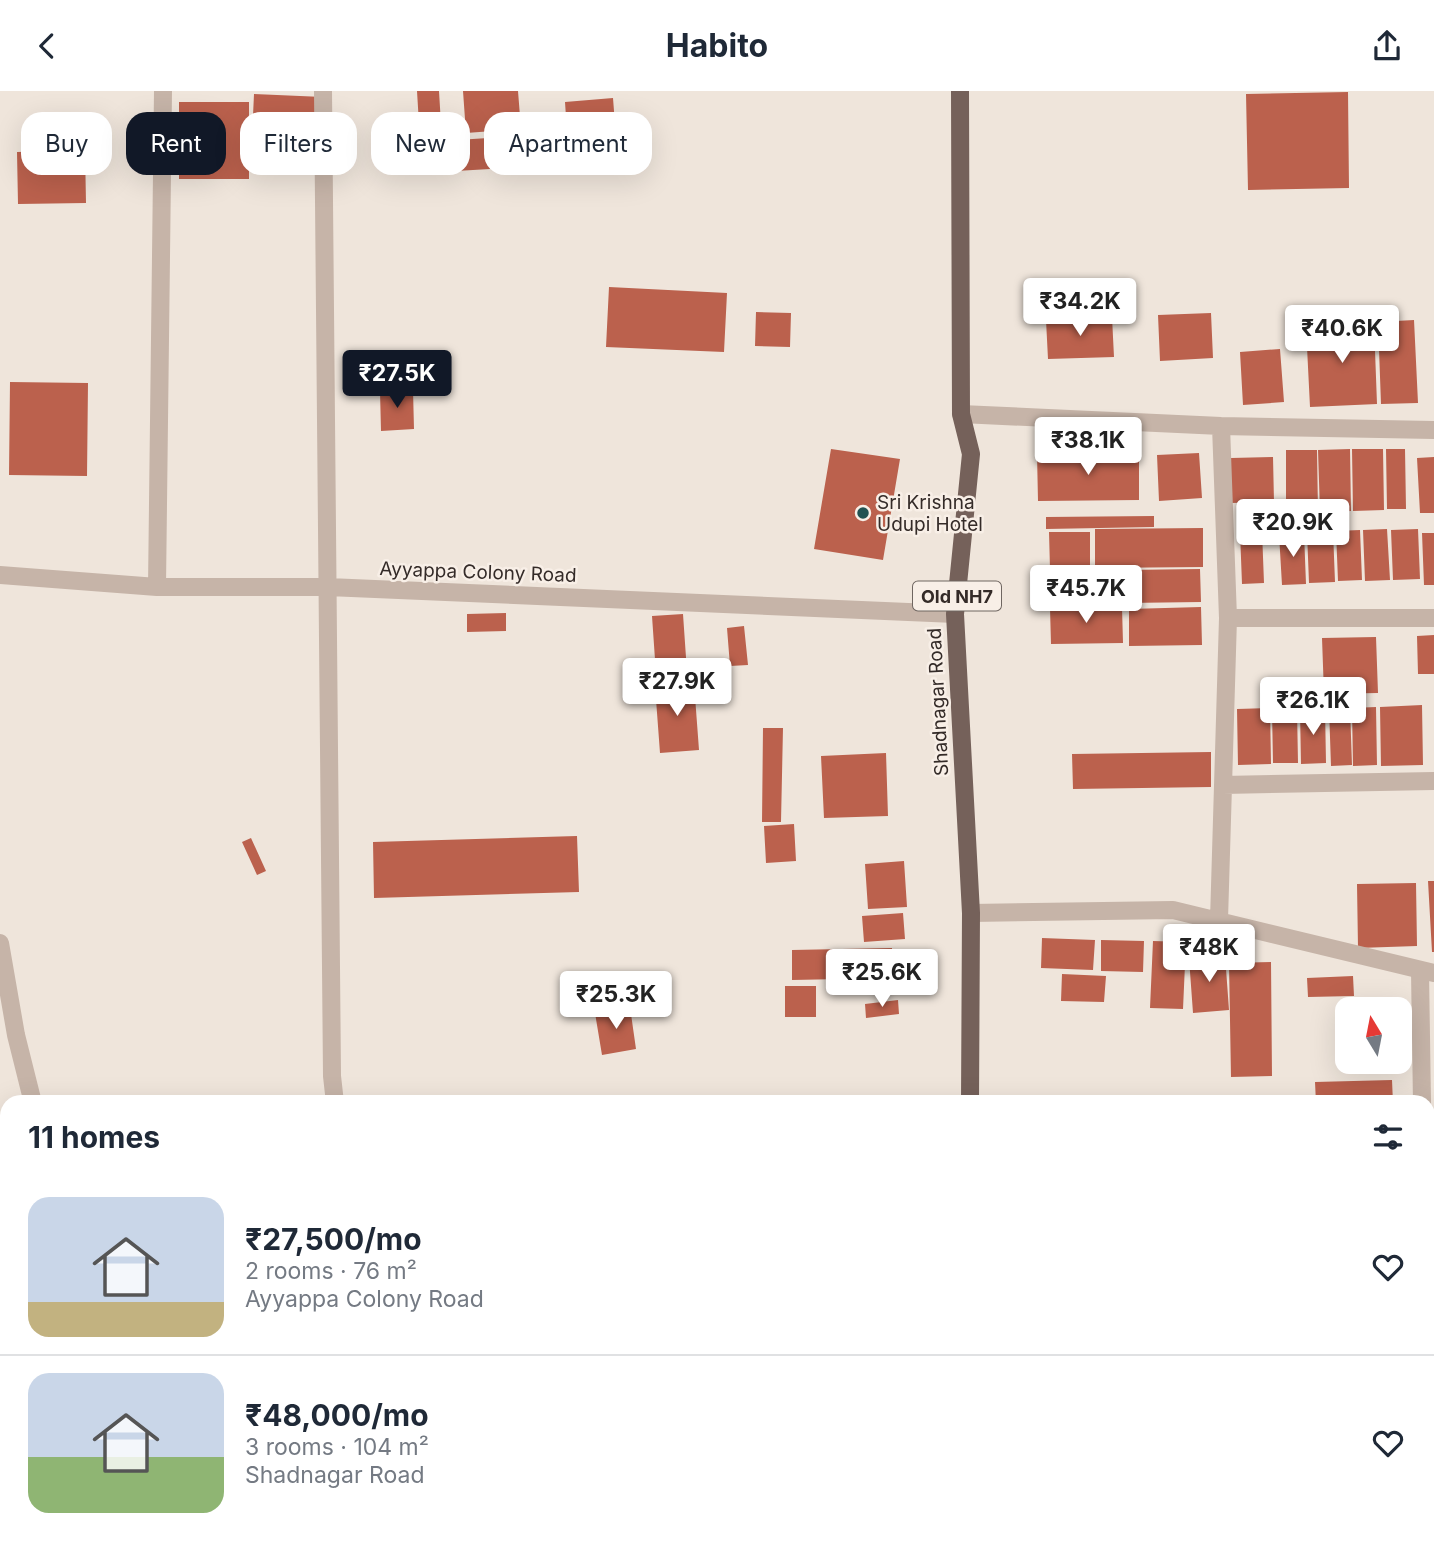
<!DOCTYPE html>
<meta charset="utf-8">
<style>
body{margin:0;font-family:Inter,sans-serif;background:#f2f2f3;color:#1f2937;height:100vh;display:flex;flex-direction:column;font-size:26px;white-space:nowrap}
*{box-sizing:border-box;margin:0}
p{font-size:23px;color:#747a83}
.icon{flex:none;width:38px;height:38px;fill:none;stroke:currentColor;stroke-width:2;stroke-linecap:round;stroke-linejoin:round}
.map{position:relative;flex:1;overflow:hidden}
.drawer{position:absolute;left:0px;top:1004px;width:1435px;height:450px;display:flex;flex-direction:column;background:#fff;border-radius:21px 21px 0 0;box-shadow:0 7px 28px #0002}
.drawer>*{flex:none}
.guide{position:absolute;left:21px;top:21px;width:700px;height:63px;display:flex;gap:14px}
.needle{width:46px;rotate:350deg}
.controls{position:absolute;left:1335px;top:906px;display:grid;gap:14px}
.controls a{display:grid;place-items:center;width:77px;height:77px;border-radius:14px;background:#fff;box-shadow:0 7px 28px #0002;font-size:35px}
.price{position:absolute;translate:-50% -60px;padding:0 16px;border-radius:7px;background:#fff;color:#222;font-size:23px;line-height:46px;filter:drop-shadow(0 2px 4px #0008)}
.price::after{content:'';position:absolute;left:50%;top:42px;width:21px;height:16px;margin-left:-10px;background:inherit;clip-path:polygon(0 0,100% 0,50% 100%)}
.price.active{background:#111827;color:#fff}
ul{padding:0;list-style:none}
li{display:flex;align-items:center;gap:21px;height:175px;padding:0 28px}
li+li{border-top:2px solid #e0e1e3}
li span{display:grid;place-items:center;flex:none;width:196px;height:140px;border-radius:21px;color:#555}
li>.icon{margin-inline-start:auto}
span .icon{width:84px;height:84px;fill:#fffc;stroke-width:1}
li b{font-size:30px}
h2{display:flex;justify-content:space-between;align-items:center;height:84px;padding:0 28px;font-size:30px}
.chip{padding:0 24px;border-radius:21px;background:#fff;box-shadow:0 7px 28px #0002;font-size:24px;line-height:63px}
.chip.active{background:#111827;color:#fff}
header{display:flex;justify-content:space-between;align-items:center;height:91px;padding:0 28px;background:#fff;font-size:32px;font-weight:700}
.map>svg:first-child{display:block}
.building{fill:#bb614d}
.lines{fill:none;stroke-linecap:round;stroke-linejoin:round}
.street{stroke:#c6b4a8;stroke-width:18}
.primary{stroke:#75615a;stroke-width:18}
.poi-dot{fill:#215252;stroke:#f8efe7;stroke-width:2.5}
.labels{text-anchor:middle;dominant-baseline:central;stroke-width:5;stroke-linejoin:round;paint-order:stroke}
.shield{fill:#f8efe7;stroke:#6f6661;stroke-width:2}
.shield-label{font-size:18px;font-weight:bold;fill:#342b28}
.poi-label{font-size:19px;fill:#342b28;stroke:#f8efe7;text-anchor:start}
.street-label{font-size:19px;fill:#342b28;stroke:#f8efe7}
</style>
<header><svg class="icon" aria-label="back" viewBox="0 0 24 24"><path d="M15 5l-7 7 7 7"/></svg>Habito<svg class="icon" aria-label="share" viewBox="0 0 24 24"><path d="M12 15V3M7 8l5-5 5 5M5 13v7h14v-7"/></svg></header>
<div class="map">
<svg width="1434" height="1453" viewBox="0 0 1434 1453">
<rect width="100%" height="100%" fill="#efe5db"/>
<!-- building -->
<path class="building" d="M 417,0 L 439,0 L 442,50 L 488,47 L 490,78 L 422,82 Z
M 463,0 L 518,0 L 521,38 L 466,42 Z
M 1348,1 L 1349,97 L 1248,99 L 1246,3 Z
M 254,3 L 323,6 L 320,71 L 251,68 Z
M 613,7 L 618,72 L 500,81 L 499,61 L 568,56 L 565,11 Z
M 179,11 L 249,11 L 249,88 L 179,88 Z
M 85,59 L 86,112 L 18,113 L 17,61 Z
M 609,196 L 727,202 L 724,261 L 606,256 Z
M 756,221 L 791,222 L 790,256 L 755,255 Z
M 1211,222 L 1213,267 L 1160,270 L 1158,224 Z
M 1112,226 L 1114,266 L 1048,268 L 1046,229 Z
M 1414,229 L 1418,312 L 1381,313 L 1378,231 Z
M 1374,233 L 1377,313 L 1310,316 L 1306,236 Z
M 1280,258 L 1284,311 L 1243,314 L 1240,261 Z
M 10,291 L 88,292 L 87,385 L 9,384 Z
M 413,299 L 414,338 L 381,340 L 380,300 Z
M 831,358 L 900,368 L 883,469 L 814,458 Z
M 1350,358 L 1351,420 L 1320,421 L 1318,359 Z
M 1352,358 L 1383,358 L 1384,419 L 1353,420 Z
M 1386,358 L 1405,358 L 1406,418 L 1387,418 Z
M 1286,359 L 1317,359 L 1318,421 L 1286,422 Z
M 1139,361 L 1139,409 L 1038,410 L 1037,363 Z
M 1199,362 L 1202,407 L 1159,410 L 1157,364 Z
M 1273,366 L 1274,411 L 1231,412 L 1231,367 Z
M 1434,366 L 1434,422 L 1420,422 L 1417,367 Z
M 1154,425 L 1154,436 L 1046,438 L 1046,426 Z
M 1203,437 L 1203,476 L 1095,477 L 1095,438 Z
M 1387,438 L 1390,489 L 1365,490 L 1363,439 Z
M 1418,438 L 1420,488 L 1393,489 L 1391,439 Z
M 1360,439 L 1362,489 L 1338,490 L 1336,440 Z
M 1262,440 L 1264,492 L 1242,493 L 1240,441 Z
M 1333,440 L 1335,491 L 1309,492 L 1307,441 Z
M 1049,441 L 1090,441 L 1090,478 L 1050,478 Z
M 1304,442 L 1306,493 L 1282,494 L 1279,443 Z
M 1422,442 L 1434,442 L 1434,494 L 1424,494 Z
M 1200,478 L 1201,511 L 1126,512 L 1126,479 Z
M 1122,516 L 1123,552 L 1051,553 L 1050,517 Z
M 1201,516 L 1202,554 L 1129,555 L 1129,518 Z
M 506,522 L 506,540 L 467,541 L 467,523 Z
M 683,523 L 687,581 L 656,583 L 652,525 Z
M 744,535 L 748,574 L 730,575 L 727,537 Z
M 1434,544 L 1434,583 L 1418,583 L 1417,545 Z
M 1376,546 L 1378,602 L 1324,603 L 1322,547 Z
M 694,592 L 699,659 L 660,662 L 655,595 Z
M 1422,614 L 1423,674 L 1381,675 L 1380,616 Z
M 1376,616 L 1377,674 L 1353,675 L 1352,617 Z
M 1270,617 L 1271,673 L 1238,674 L 1237,618 Z
M 1329,617 L 1350,617 L 1352,674 L 1331,675 Z
M 1297,618 L 1298,672 L 1273,672 L 1272,619 Z
M 1325,618 L 1326,672 L 1301,673 L 1300,619 Z
M 763,637 L 783,637 L 781,731 L 762,731 Z
M 1211,661 L 1211,696 L 1073,698 L 1072,663 Z
M 886,662 L 888,725 L 824,727 L 821,665 Z
M 794,733 L 796,770 L 766,772 L 764,735 Z
M 577,745 L 579,801 L 374,807 L 373,751 Z
M 251,747 L 266,780 L 257,784 L 242,751 Z
M 904,770 L 907,816 L 868,818 L 865,773 Z
M 1428,790 L 1434,790 L 1434,861 L 1432,861 Z
M 1416,792 L 1417,855 L 1358,857 L 1357,793 Z
M 903,822 L 905,848 L 864,851 L 862,825 Z
M 1042,847 L 1095,849 L 1093,879 L 1041,877 Z
M 1101,849 L 1144,850 L 1143,881 L 1101,880 Z
M 1153,850 L 1186,851 L 1183,918 L 1150,917 Z
M 892,857 L 892,887 L 792,889 L 792,859 Z
M 1225,864 L 1229,919 L 1193,922 L 1189,867 Z
M 1271,871 L 1272,985 L 1231,986 L 1229,872 Z
M 1062,883 L 1106,885 L 1104,911 L 1061,910 Z
M 1353,885 L 1354,905 L 1308,906 L 1307,887 Z
M 785,895 L 816,895 L 816,926 L 785,926 Z
M 898,909 L 899,923 L 866,927 L 865,913 Z
M 630,916 L 636,958 L 602,964 L 595,922 Z
M 1346,971 L 1387,971 L 1387,977 L 1346,978 Z
M 1392,989 L 1393,1012 L 1316,1012 L 1315,991 Z
M 1434,1088 L 1434,1123 L 1432,1123 L 1429,1089 Z
M 7,1331 L 7,1370 L 0,1371 L 0,1332 Z
M 7,1418 L 7,1447 L 20,1447 L 21,1453 L 0,1453 L 0,1420 Z
M 26,1447 L 101,1447 L 102,1453 L 27,1453 Z
M 1055,1447 L 1103,1447 L 1104,1453 L 1055,1453 Z
M 1269,1447 L 1328,1447 L 1329,1453 L 1269,1453 Z
M 1216,1448 L 1216,1453 L 1180,1453 L 1180,1449 Z"/>
<g class="lines">
<!-- street -->
<path class="street" d="M 323,0 L 332,985 L 335,1012
M 961,323 L 1221,335 L 1434,339
M 0,484 L 157,496 L 328,496 L 955,523
M 157,496 L 163,0
M 1228,527 L 1434,527
M 1223,694 L 1434,690
M 971,822 L 1173,819 L 1434,882
M 1219,829 L 1228,527 L 1221,335
M 0,852 L 16,944 L 33,1012
M 1420,880 L 1422,1012
M 0,1305 L 7,1304
M 141,1447 L 142,1453
M 392,1447 L 393,1453
M 508,1453 L 599,1448 L 600,1453"/>
<!-- primary -->
<path class="primary" d="M 960,0 L 961,323 L 971,363 L 955,523 L 971,822 L 970,1012
M 970,1453 L 970,1447"/>
</g>
<!-- markers -->
<circle class="poi-dot" cx="863" cy="422" r="7"/>
<g class="labels">
<!-- shield labels -->
<rect class="shield" x="913" y="490.5" width="88" height="29" rx="5"/>
<g class="shield-label">
<text x="957" y="505">Old NH7</text>
</g>
<!-- poi labels -->
<g class="poi-label">
<text x="877" y="411">Sri Krishna<tspan x="877" dy="22">Udupi Hotel</tspan></text>
</g>
<!-- street labels -->
<g class="street-label">
<text transform="translate(478 481) rotate(2)">Ayyappa Colony Road</text>
<text transform="translate(938 611) rotate(-93)">Shadnagar Road</text>
</g>
</g>
</svg>
<div class="controls">
<a><svg class="needle" viewBox="-14 -14 28 28"><path d="M0-13l5 13h-10z" fill="#e53935"/><path d="M0 13l5-13h-10z" fill="#747a83"/></svg></a>
</div>
<b class="price" style="left:1080px;top:247px">₹34.2K</b>
<b class="price" style="left:1342px;top:274px">₹40.6K</b>
<b class="price active" style="left:397px;top:319px">₹27.5K</b>
<b class="price" style="left:1088px;top:386px">₹38.1K</b>
<b class="price" style="left:1293px;top:468px">₹20.9K</b>
<b class="price" style="left:1086px;top:534px">₹45.7K</b>
<b class="price" style="left:677px;top:627px">₹27.9K</b>
<b class="price" style="left:1313px;top:646px">₹26.1K</b>
<b class="price" style="left:1209px;top:893px">₹48K</b>
<b class="price" style="left:882px;top:918px">₹25.6K</b>
<b class="price" style="left:616px;top:940px">₹25.3K</b>
<div class="guide">
<a class="chip">Buy</a>
<a class="chip active">Rent</a>
<a class="chip">Filters</a>
<a class="chip">New</a>
<a class="chip">Apartment</a>
</div>
<section class="drawer">
<h2>11 homes<svg class="icon" aria-label="filters" viewBox="0 0 24 24"><path d="M4 7h16M4 17h16"/><circle cx="9" cy="7" r="2"/><circle cx="15" cy="17" r="2"/></svg></h2>
<ul>
<li><span style="background:linear-gradient(#c9d6e8 75%,#c2b280 0)"><svg class="icon" aria-label="home" viewBox="0 0 24 24"><path d="M3 11l9-7 9 7M6 9v11h12V9"/></svg></span><div><b>₹27,500/mo</b><p>2 rooms · 76 m²</p><p>Ayyappa Colony Road</p></div><svg class="icon" aria-label="heart" viewBox="0 0 24 24"><path d="M12 20l-8-8c-3-5 5-10 8-4 3-6 11-1 8 4z"/></svg></li>
<li><span style="background:linear-gradient(#c9d6e8 60%,#8fb573 0)"><svg class="icon" aria-label="home" viewBox="0 0 24 24"><path d="M3 11l9-7 9 7M6 9v11h12V9"/></svg></span><div><b>₹48,000/mo</b><p>3 rooms · 104 m²</p><p>Shadnagar Road</p></div><svg class="icon" aria-label="heart" viewBox="0 0 24 24"><path d="M12 20l-8-8c-3-5 5-10 8-4 3-6 11-1 8 4z"/></svg></li>
</ul>
</section>
</div>
